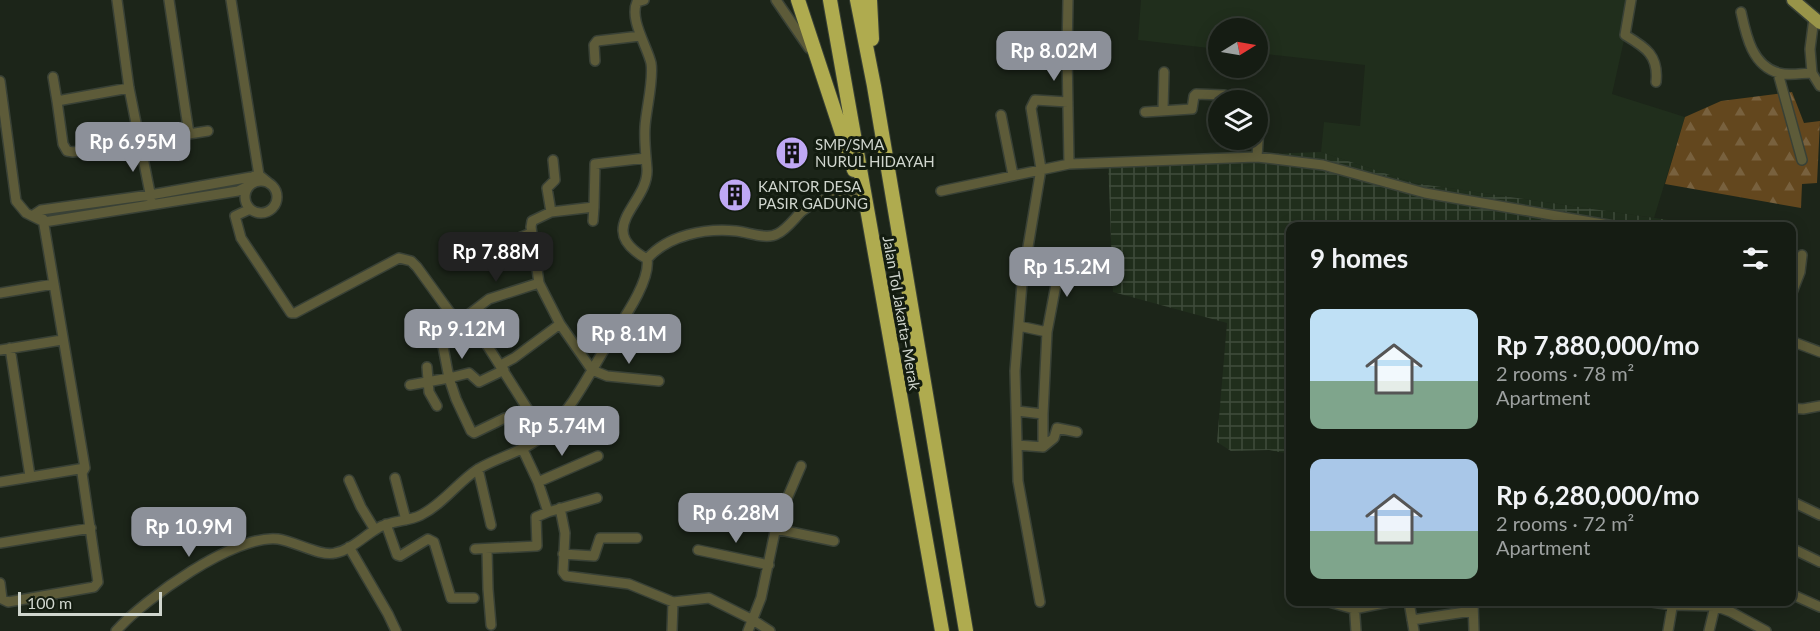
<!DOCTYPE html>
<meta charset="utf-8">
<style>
body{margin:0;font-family:Lato,sans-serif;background:#1e251c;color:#f1f3f6;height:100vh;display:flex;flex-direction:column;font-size:22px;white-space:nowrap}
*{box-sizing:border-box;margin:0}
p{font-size:20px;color:#9da1a0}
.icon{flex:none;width:33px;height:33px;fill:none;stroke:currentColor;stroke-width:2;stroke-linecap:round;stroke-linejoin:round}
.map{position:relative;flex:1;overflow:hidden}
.side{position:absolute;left:1286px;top:222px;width:510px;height:384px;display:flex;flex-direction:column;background:#151c13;border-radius:12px;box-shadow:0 3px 15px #0003,0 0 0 2px #343a33}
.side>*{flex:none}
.needle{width:39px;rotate:79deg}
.controls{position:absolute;left:1208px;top:18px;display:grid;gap:12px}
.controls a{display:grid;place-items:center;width:60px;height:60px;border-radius:50%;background:#151c13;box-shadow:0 3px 15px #0003,0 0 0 2px #343a33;font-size:30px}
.scale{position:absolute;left:18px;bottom:15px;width:144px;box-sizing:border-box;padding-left:6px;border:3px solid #d0d6ce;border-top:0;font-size:16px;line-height:21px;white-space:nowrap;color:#d0d6ce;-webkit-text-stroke:4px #131c10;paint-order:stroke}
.price{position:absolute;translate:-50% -51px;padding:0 14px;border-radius:12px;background:#8c9099;color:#fff;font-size:20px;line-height:39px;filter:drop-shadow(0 2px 3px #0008)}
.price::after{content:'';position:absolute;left:50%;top:36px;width:18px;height:14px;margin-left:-9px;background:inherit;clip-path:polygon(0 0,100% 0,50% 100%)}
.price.on{background:#222;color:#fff}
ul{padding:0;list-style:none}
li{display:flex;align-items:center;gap:18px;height:150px;padding:0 24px}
li span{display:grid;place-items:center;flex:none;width:168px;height:120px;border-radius:12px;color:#555}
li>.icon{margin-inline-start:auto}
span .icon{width:72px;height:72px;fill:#fffc;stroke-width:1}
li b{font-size:26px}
h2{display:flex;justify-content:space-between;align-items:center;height:72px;padding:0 24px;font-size:26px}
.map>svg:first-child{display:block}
.built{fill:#202e1c}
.industrial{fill:url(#industrial-grid)}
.forest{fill:url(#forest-firs)}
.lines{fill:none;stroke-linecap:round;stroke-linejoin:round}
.minor-casing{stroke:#394136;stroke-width:12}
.major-casing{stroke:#394136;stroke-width:15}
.highway-casing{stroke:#394136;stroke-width:16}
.minor{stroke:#5d5b39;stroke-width:9}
.major{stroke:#989449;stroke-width:12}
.highway{stroke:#afab4f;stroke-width:14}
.labels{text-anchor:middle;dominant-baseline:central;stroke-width:6;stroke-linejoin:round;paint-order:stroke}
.poi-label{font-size:15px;fill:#d0d6ce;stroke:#131c10;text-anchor:start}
.street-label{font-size:15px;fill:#d0d6ce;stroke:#131c10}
</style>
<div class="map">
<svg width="1820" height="631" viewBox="0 0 1820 631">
<defs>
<pattern id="industrial-grid" width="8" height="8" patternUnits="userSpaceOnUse" patternTransform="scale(1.5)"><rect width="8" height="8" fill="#202e1c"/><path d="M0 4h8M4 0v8" fill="none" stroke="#3f4c3c"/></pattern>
<pattern id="forest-firs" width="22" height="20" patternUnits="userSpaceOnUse" patternTransform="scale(1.5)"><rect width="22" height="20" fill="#63471e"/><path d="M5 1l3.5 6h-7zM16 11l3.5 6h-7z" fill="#78613e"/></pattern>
</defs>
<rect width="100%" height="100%" fill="#1c2519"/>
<!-- built -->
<path class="built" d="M 1141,0 L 1633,0 L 1612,94 L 1685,117 L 1654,218 L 1414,183 L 1321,152 L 1324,122 L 1360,126 L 1365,65 L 1257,53 L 1257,28 L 1218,28 L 1218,49 L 1138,40 Z"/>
<!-- industrial -->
<path class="industrial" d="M 1321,152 L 1414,183 L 1689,223 L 1688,226 L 1290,226 L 1290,454 L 1269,450 L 1231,451 L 1217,442 L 1227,323 L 1113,292 L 1108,160 Z"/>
<!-- forest -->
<path class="forest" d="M 1792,92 L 1804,123 L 1820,121 L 1817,183 L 1802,184 L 1801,208 L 1665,184 L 1685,117 L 1721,101 Z"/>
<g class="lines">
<!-- minor casing -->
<g class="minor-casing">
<path id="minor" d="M 117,0 L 129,88 L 151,198
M 169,0 L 189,134
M 231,0 L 258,169 L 259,175 L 270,184
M 776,0 L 809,48
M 1068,0 L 1067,53 L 1069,164
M 1631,0 L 1625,35 C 1645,47 1659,55 1656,82
M 1741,12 C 1746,35 1752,66 1779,73 C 1789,76 1802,73 1812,73 L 1810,49 L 1814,18
M 595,61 L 594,45 L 597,41 L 640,36
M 1778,73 L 1802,160
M 1812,73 L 1820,86
M 53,77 L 57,101
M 0,81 L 16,201 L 26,213 L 44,222 L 238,191 L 250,185 L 254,176
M 129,88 L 57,101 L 63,144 L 67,151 L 73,152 L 208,131
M 1163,110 L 1164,72
M 1145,112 L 1192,109 L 1194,96 L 1196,94 L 1224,95 L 1227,96 L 1228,100
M 1001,115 L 1013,175
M 1257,157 L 1260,112 L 1257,107
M 646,158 L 595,164 L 594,207 L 551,212 L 532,221 L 531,227 L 539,283 L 560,324 L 592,370 L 607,376 L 659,381
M245 197a16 16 0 1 1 32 0a16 16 0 1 1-32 0Z
M 941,191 L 1069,164 L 1257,157 L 1323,165 L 1425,193 L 1614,226
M 250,209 L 235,216 L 241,238 L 291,313 L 295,313 L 399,258 L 411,261 L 417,267 L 454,318 L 468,315 L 544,435
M 551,212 L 547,188 L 555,180 L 553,160
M 32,216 L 41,210 L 150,195 L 257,176
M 593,221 L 594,207
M 504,244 L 531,233
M 647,259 C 668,235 705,228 736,231 C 748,232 766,240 777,234 C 786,230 794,219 801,212 C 815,200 835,195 853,193
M 0,293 L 54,284 L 43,219
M 1791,295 L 1800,272 L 1802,255
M 468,315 L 489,299 L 539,283
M 454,318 L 441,336 L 449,378 L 469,373 L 479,382 L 504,370
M 1047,332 L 1061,258
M 1791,341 L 1820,352
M 10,348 L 30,476
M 0,350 L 62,340
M 501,365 L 514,358 L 560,324
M 427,367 L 429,392 L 437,406
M 410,385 L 449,378 L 456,399 L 471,431 L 474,433 L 505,418
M 1791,408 L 1803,409 L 1820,406
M 1017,411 L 1043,414 L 1047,332 L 1019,326
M 1017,445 L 1043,447 L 1043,414
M 1043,447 L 1054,438 L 1057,428 L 1077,432
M 522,448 L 538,482 L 548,512
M 478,469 L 491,525
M 395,478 L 406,520
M 349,480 L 361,507 L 375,530
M 0,482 L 85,468
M 538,482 L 598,456
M 1795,503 L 1820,515
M 560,508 L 565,533 L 563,572 L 566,576 L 629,584 L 673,602 L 709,598 L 753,620 L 770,631
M 386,524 L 397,555 L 400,556 L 428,539 L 434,542 L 451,598 L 474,598
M 776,529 L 834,541
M 0,543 L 91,528
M 349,547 L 388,614 L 396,631
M 1791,548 L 1820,562
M 475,549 L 537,546 L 536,517 L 548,512 L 597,498
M 487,549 L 488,589 L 491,625
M 698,550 L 769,565
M 563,554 L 594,556 L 600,538 L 637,538
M 0,583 L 2,599 L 8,602 L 94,587 L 98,582 L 82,473 L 85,468 L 54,284
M 1791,594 L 1820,607
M 1040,602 L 1018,481 L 1015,371 L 1022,283 L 1041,169 L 1031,108 L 1035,100 L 1068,102
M 1329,602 L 1354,609 L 1389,602
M 1354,602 L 1356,631
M 1409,602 L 1414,631
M 1473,602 L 1474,631
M 1652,602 L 1672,605 L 1715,606 L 1731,612 L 1766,631
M 1412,620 L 1472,611
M 116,631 C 144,599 235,534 278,539 C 294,541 321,557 335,553 C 351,550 364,536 378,528 C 391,520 408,522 421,515 C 443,504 458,482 478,469 C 500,456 527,451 546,433 C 574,407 590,372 610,340 C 622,321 651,281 647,259 C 592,228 649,204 647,169 C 646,155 644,141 645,127 C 646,109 654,80 651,63 C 647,46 629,19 637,2 L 644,0
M 672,631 L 673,602
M 748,631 L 761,598 L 777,522 L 801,466
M 1668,631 L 1673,602
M 1709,631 L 1716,602"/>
</g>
<!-- major casing -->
<g class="major-casing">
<path id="major" d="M 1793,0 L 1820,23"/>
</g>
<!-- highway casing -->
<g class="highway-casing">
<path id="highway" d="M 798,0 L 854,170
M 830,0 L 942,631
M 857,0 L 874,86 L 966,631
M 870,0 L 872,39"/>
</g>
<!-- minor -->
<use href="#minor" class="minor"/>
<!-- major -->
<use href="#major" class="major"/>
<!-- highway -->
<use href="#highway" class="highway"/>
</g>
<!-- icons -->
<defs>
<g id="building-disc" transform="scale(1.725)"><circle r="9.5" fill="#bfa8f4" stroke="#131c10"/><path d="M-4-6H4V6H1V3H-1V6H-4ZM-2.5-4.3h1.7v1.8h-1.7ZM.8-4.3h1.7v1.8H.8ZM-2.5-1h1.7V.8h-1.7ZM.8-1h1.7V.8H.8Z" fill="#111"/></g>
</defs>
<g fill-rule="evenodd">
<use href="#building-disc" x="792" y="153"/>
<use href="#building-disc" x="735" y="195"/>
</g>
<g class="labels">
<!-- poi labels -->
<g class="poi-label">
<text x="815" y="144">SMP/SMA<tspan x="815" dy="17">NURUL HIDAYAH</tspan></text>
<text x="758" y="186">KANTOR DESA<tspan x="758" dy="17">PASIR GADUNG</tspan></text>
</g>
<!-- street labels -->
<g class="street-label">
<text transform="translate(902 313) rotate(80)">Jalan Tol Jakarta–Merak</text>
</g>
</g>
</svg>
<div class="controls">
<a><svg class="needle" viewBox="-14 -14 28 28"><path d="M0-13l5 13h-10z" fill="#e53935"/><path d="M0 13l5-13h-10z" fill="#9da1a0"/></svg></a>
<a><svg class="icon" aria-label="layers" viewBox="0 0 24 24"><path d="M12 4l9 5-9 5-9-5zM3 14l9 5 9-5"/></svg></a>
</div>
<div class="scale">100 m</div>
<b class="price" style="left:1054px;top:82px">Rp 8.02M</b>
<b class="price" style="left:133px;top:173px">Rp 6.95M</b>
<b class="price on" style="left:496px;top:283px">Rp 7.88M</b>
<b class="price" style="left:1067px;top:298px">Rp 15.2M</b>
<b class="price" style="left:462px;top:360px">Rp 9.12M</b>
<b class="price" style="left:629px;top:365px">Rp 8.1M</b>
<b class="price" style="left:562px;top:457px">Rp 5.74M</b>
<b class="price" style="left:736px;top:544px">Rp 6.28M</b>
<b class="price" style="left:189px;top:558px">Rp 10.9M</b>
<section class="side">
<h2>9 homes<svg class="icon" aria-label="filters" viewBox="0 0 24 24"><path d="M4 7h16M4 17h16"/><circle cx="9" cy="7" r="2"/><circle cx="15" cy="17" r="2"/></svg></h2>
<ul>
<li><span style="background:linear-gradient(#bfe0f5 60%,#7fa58c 0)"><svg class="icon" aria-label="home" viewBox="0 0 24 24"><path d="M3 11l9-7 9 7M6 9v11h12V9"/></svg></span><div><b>Rp 7,880,000/mo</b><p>2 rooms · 78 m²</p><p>Apartment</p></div></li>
<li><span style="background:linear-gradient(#a9c7e8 60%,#7fa58c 0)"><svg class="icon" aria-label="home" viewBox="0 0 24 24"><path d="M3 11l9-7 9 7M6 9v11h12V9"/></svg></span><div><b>Rp 6,280,000/mo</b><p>2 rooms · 72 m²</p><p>Apartment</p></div></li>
</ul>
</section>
</div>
